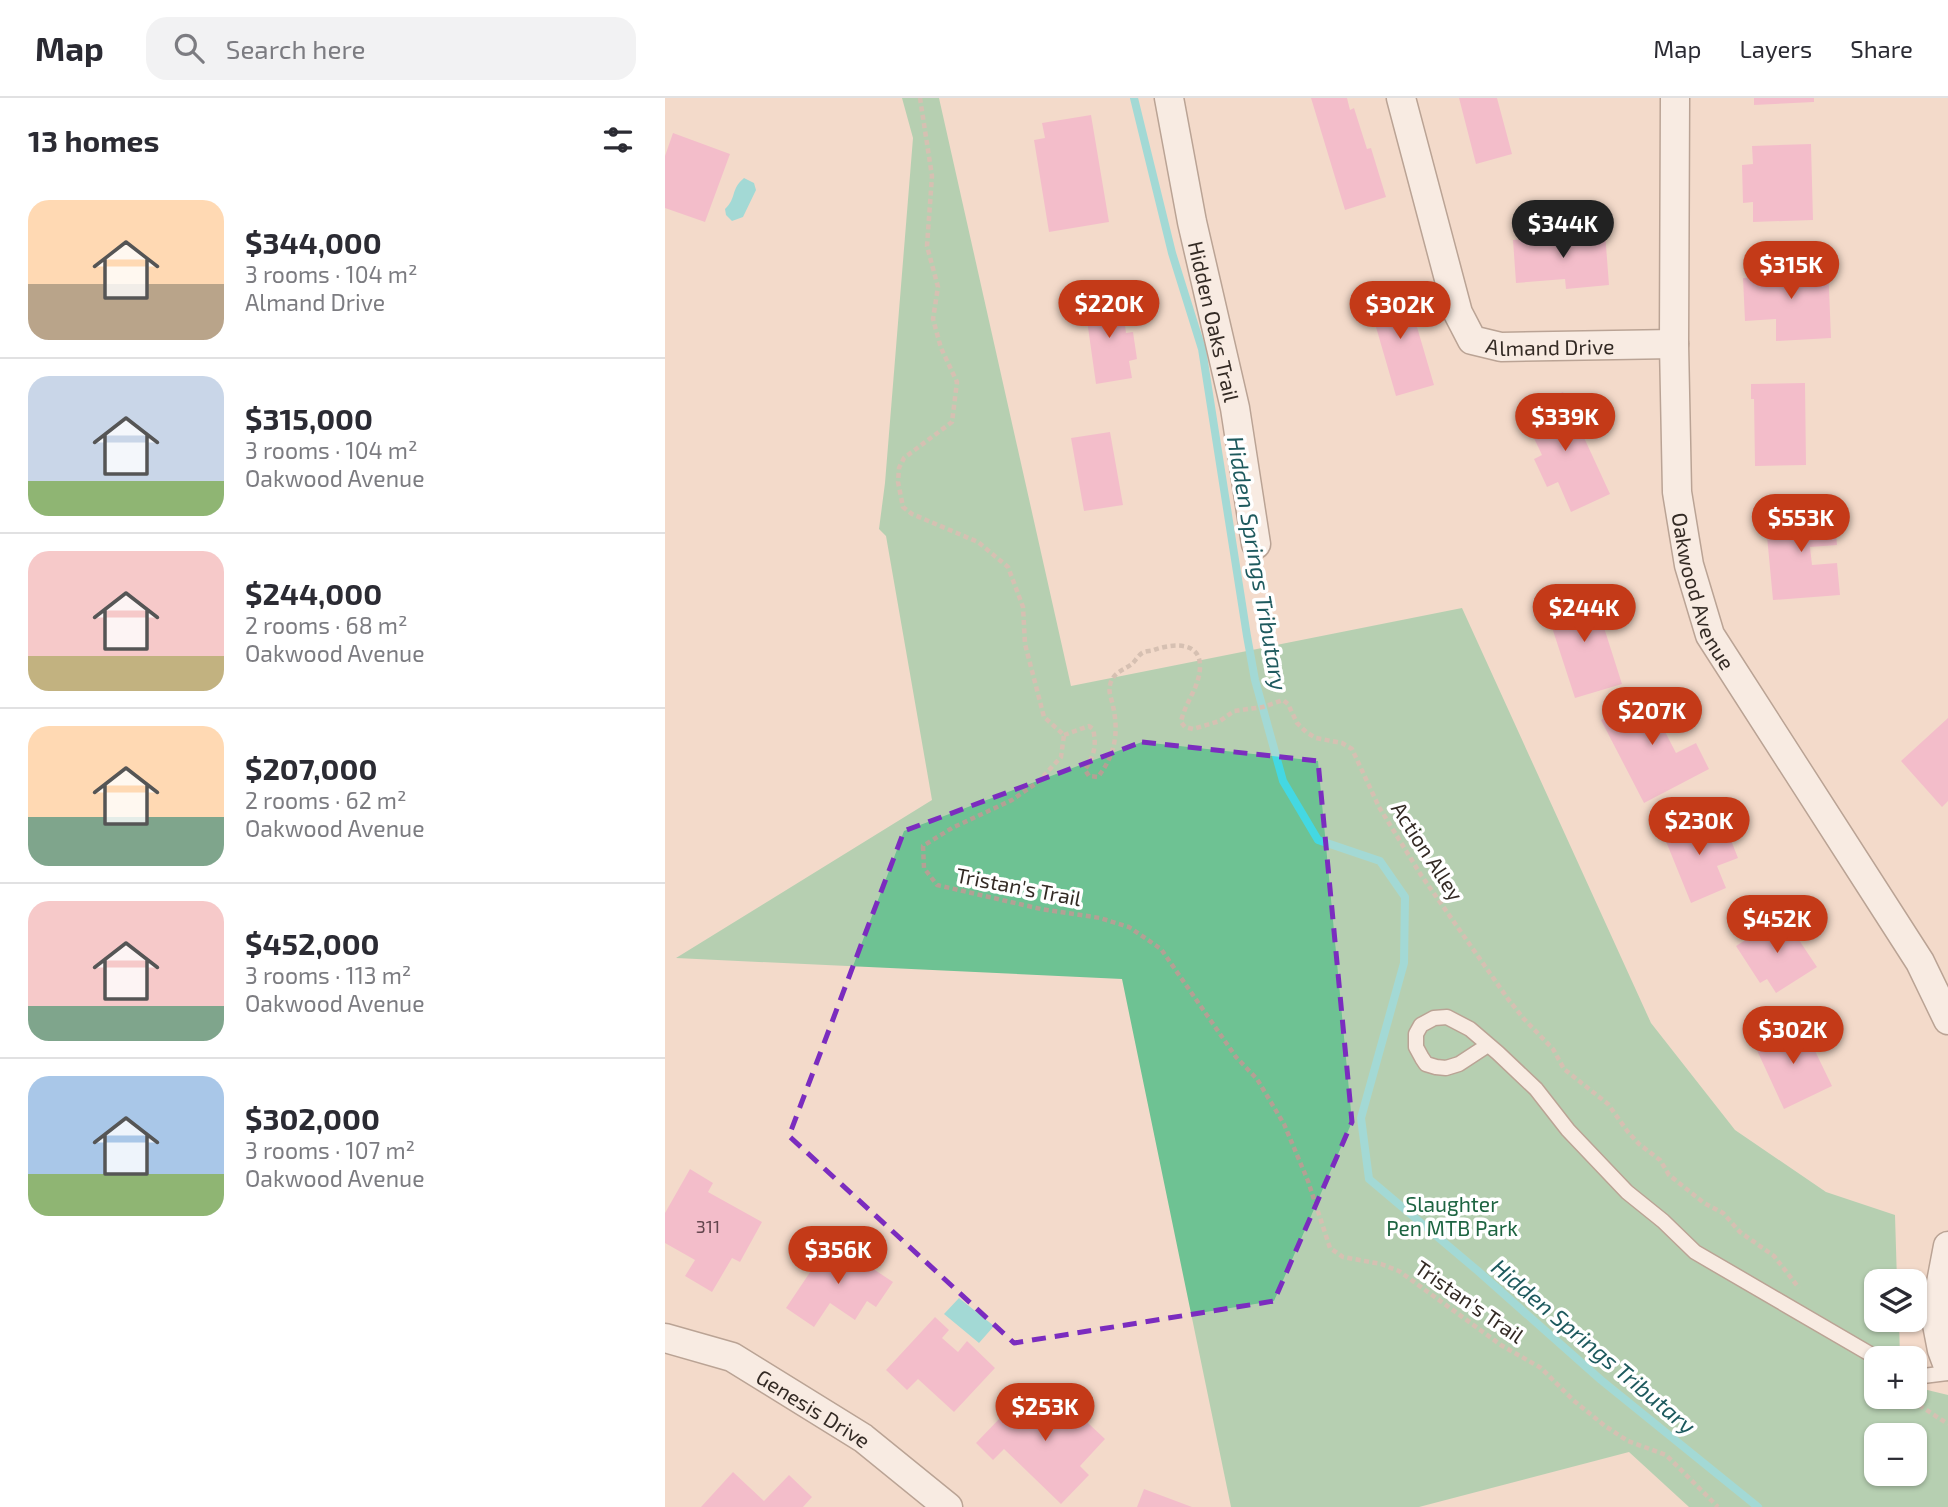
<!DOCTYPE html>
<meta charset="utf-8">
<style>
body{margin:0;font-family:"Exo 2",sans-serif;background:#f2f2f3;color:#2b2b33;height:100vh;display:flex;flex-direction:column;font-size:26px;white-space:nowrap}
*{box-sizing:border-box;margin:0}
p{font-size:23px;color:#7c7c81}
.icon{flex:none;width:38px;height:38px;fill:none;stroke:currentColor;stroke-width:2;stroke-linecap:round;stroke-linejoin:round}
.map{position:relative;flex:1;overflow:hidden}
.details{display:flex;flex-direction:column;background:#fff;width:665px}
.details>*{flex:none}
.fabs{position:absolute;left:1199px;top:1171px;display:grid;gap:14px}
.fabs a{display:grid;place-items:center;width:63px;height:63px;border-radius:14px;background:#fff;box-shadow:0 2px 5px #0004;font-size:35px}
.price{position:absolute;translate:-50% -60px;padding:0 16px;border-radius:24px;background:#c43a18;color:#fff;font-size:23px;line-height:46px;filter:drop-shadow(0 2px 4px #0008)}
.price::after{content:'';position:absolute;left:50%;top:42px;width:21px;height:16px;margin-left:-10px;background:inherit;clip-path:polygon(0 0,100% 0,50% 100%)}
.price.selected{background:#222;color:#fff}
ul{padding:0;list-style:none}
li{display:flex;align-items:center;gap:21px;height:175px;padding:0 28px}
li+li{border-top:2px solid #e1e1e2}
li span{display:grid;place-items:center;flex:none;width:196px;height:140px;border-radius:21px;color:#555}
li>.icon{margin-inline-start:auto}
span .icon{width:84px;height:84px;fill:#fffc;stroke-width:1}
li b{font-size:30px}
h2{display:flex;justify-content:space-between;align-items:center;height:84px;padding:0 28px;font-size:30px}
header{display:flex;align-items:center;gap:42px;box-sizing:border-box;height:98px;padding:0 35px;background:#fff;border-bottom:2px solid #e1e1e2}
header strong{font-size:33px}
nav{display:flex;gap:38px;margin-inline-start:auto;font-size:24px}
.search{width:490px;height:63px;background:#f2f2f3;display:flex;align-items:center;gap:18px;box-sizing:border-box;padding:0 24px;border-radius:21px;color:#7c7c81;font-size:26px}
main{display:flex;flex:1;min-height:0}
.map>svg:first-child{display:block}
.green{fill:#6ec293;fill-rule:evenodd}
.water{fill:#44d8e2}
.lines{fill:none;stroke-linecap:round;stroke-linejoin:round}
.stream{stroke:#44d8e2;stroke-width:8}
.building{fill:#f39aca}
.service-casing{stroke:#776154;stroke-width:17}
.minor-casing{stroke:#776154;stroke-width:31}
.path{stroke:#b4a094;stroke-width:4.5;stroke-dasharray:5 3.5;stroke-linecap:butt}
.service{stroke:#fff;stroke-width:14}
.minor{stroke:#fff;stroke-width:28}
.marked{fill:none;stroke:#7b2cbf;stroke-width:5;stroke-dasharray:14 9;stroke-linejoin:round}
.labels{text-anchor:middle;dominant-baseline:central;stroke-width:7;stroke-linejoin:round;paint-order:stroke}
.number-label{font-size:18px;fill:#63464e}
.street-label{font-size:21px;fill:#332a24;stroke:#fff}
.park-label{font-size:21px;fill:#1d6441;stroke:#fff}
.water-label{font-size:23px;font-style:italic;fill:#1e5a5e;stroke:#fff}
</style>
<header>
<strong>Map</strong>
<div class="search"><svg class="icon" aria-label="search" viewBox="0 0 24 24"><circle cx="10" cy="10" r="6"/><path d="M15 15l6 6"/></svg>Search here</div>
<nav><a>Map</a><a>Layers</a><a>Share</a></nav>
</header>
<main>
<section class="details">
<h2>13 homes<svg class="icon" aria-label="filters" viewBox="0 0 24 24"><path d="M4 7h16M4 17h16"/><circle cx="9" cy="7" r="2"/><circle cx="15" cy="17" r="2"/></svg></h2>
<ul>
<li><span style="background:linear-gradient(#ffd9b3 60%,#b9a48a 0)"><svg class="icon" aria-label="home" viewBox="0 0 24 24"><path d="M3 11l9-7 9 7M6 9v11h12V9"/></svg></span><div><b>$344,000</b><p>3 rooms · 104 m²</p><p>Almand Drive</p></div></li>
<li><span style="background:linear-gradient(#c9d6e8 75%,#8fb573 0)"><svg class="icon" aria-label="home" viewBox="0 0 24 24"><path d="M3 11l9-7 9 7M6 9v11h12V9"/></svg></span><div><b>$315,000</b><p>3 rooms · 104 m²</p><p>Oakwood Avenue</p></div></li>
<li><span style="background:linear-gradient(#f6c9c9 75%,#c2b280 0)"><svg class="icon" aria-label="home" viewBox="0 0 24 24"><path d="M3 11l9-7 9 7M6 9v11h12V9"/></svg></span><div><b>$244,000</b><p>2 rooms · 68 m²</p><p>Oakwood Avenue</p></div></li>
<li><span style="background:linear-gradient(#ffd9b3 65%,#7fa58c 0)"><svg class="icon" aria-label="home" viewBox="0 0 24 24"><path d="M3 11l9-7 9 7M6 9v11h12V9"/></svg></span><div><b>$207,000</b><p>2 rooms · 62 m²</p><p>Oakwood Avenue</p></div></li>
<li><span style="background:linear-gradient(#f6c9c9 75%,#7fa58c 0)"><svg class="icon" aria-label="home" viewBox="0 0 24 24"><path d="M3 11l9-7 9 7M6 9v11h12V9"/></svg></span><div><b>$452,000</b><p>3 rooms · 113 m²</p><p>Oakwood Avenue</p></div></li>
<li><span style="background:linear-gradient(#a9c7e8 70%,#8fb573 0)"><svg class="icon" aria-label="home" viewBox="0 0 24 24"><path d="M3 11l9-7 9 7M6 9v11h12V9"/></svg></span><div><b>$302,000</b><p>3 rooms · 107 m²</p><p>Oakwood Avenue</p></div></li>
</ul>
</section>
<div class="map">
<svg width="1283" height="1409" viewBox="0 0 1283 1409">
<rect width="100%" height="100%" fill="#f3dacb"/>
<!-- green -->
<path class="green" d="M 237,0 L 274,0 L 406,588 L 797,510 L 986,925 L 1070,1032 L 1161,1094 L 1230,1117 L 1232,1183 L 1211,1183 L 1211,1222 L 1234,1222 L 1235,1260 L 1211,1260 L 1211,1298 L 1250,1298 L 1250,1289 L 1283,1297 L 1283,1409 L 1024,1409 L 964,1354 L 754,1409 L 566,1409 L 457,881 L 11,860 L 267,702 L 221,438 L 214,431 L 220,385 L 248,40 ZM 1211,1337 L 1250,1337 L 1250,1376 L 1211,1376 Z"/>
<!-- water -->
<path class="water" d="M 79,80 L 89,85 L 91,92 L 78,119 L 67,123 L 61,117 L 60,111 C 72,100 65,92 79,80 Z
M 294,1200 L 329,1228 L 314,1245 L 279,1216 Z"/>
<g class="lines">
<!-- stream -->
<path class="stream" d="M 469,0 L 507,155 L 537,251 L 582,538 L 590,582 L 618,683 L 653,742 L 715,763 L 740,799 L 739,865 L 696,1020 L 704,1081 L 813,1173 L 936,1282 L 1093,1409"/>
</g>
<!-- building -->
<path class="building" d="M 646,0 L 682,0 L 685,12 L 689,10 L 702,51 L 706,50 L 721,99 L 680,112 Z
M 794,0 L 832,0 L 847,56 L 811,66 Z
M 1089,0 L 1149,0 L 1149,4 L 1089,7 Z
M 426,17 L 444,124 L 384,134 L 369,42 L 380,40 L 377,25 Z
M 8,35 L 65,56 L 40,124 L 0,110 L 0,58 Z
M 1146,46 L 1148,122 L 1088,124 L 1088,104 L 1078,105 L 1077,67 L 1088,66 L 1087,48 Z
M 940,134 L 944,187 L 901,191 L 900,181 L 851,185 L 848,142 Z
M 1163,166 L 1166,240 L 1111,243 L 1111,221 L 1080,223 L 1078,180 L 1103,179 L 1102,169 Z
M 740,188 L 769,287 L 731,298 L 702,198 Z
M 450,196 L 454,220 L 459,219 L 461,235 L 468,234 L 472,261 L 464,263 L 467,280 L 431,286 L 419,201 Z
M 1140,285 L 1141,367 L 1090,368 L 1089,301 L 1086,301 L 1086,286 Z
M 898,294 L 945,396 L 906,414 L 893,384 L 882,389 L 869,361 L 877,357 L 856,313 Z
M 445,334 L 458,407 L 419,413 L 406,340 Z
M 1169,411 L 1172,447 L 1145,449 L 1147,467 L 1172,465 L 1175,497 L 1108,502 L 1100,417 Z
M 927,492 L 957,586 L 910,600 L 880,508 Z
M 998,589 L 1010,613 L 994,622 L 1011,655 L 1031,645 L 1044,671 L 979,705 L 936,622 Z
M 1283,620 L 1283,703 L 1277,709 L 1236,663 Z
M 1024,719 L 1031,738 L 1060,727 L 1073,760 L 1052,768 L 1061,790 L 1026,805 L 996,731 Z
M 1118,818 L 1152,869 L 1111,895 L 1102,881 L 1095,885 L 1071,848 Z
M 1137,926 L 1167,988 L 1119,1011 L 1090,948 Z
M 25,1071 L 48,1085 L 43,1094 L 97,1124 L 75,1164 L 67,1160 L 47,1194 L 20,1178 L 30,1162 L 0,1145 L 0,1115 Z
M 166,1143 L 228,1184 L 211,1209 L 202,1203 L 190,1222 L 165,1205 L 149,1229 L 121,1210 Z
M 270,1219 L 284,1232 L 277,1240 L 293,1254 L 302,1243 L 330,1270 L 289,1314 L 253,1281 L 242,1292 L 221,1272 Z
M 388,1292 L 440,1341 L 415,1368 L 424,1377 L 396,1406 L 339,1351 L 328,1362 L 311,1345 L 356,1298 L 370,1311 Z
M 68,1374 L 99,1403 L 124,1377 L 147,1399 L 138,1409 L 36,1409 Z
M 479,1391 L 527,1409 L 472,1409 Z"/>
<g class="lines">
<!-- service casing -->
<g class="service-casing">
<path id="service" d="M 823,947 L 794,966 L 781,970 L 771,969 L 761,966 L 757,960 L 751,949 L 751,936 L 756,927 L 769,920 L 782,919 L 805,931 L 833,955 L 871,991 L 903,1032 L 962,1094 L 998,1123 L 1030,1154 L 1212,1260
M 1250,1279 L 1283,1275"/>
</g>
<!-- minor casing -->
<g class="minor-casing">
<g id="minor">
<path id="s1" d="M 504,0 L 527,124 L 570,310 L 591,446"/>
<path id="s2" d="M 736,0 L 793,215 L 807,242 L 836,249 L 1009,246"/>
<path id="s3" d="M 1010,0 L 1009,246 L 1012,394 L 1024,467 L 1045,537 L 1255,864 L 1283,922"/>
<path d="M 1283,1148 L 1270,1216 L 1277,1252 L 1283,1268"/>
<path id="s4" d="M 0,1240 L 67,1259 L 198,1340 L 283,1409"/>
</g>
</g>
<!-- path -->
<path class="path" d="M 255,0 L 267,78 L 262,148 L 273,189 L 268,221 L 276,250 L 292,284 L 287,324 L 239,360 L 234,370 L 233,384 L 238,409 L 247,416 L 313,444 L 343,469 L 358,509 L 360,546 L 379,619 L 399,637 L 396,659 L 373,684 L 347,702 L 287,730 L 258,748 L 259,770 L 272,787 L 376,811 L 435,820 L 464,829 L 496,851 L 571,959 L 592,981 L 619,1026 L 643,1083 L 665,1150 L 678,1159 L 716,1166 L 734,1173 L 836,1247 L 876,1270 L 908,1302 L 940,1328 L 963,1343 L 1001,1357 L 1053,1409
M 399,637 L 424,628 L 428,631 C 432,648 429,657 420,672 L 424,678 L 433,679 C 450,657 454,635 448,608 C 447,602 443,594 445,587 C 448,574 459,572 467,566 C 471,562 474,556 479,554 C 482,553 486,553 489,552 C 505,546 535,542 535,568 C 535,589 520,604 516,624 L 520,629 L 528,631 L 555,623 L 569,613 L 598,609 L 618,602 L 623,606 L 632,625 L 641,634 L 651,640 L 677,645 L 687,651 L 714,709 L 756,777 L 843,901 L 859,921 L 888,951 L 899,971 L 943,1006 L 963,1034 L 974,1046 L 995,1062 L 1004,1077 L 1039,1105 L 1058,1115 L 1075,1134 L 1109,1158 L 1134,1190
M 1240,1298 L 1283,1326"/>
<!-- service -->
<use href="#service" class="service"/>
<!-- minor -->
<use href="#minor" class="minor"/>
</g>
<!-- marked area -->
<path d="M0 0H1283V1409H0ZM 477,644 L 653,663 L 687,1024 L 609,1203 L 349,1245 L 124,1038 L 239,733 Z" fill="#f3dacb" fill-opacity=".55" fill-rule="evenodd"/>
<path class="marked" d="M 477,644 L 653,663 L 687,1024 L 609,1203 L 349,1245 L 124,1038 L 239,733 Z"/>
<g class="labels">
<!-- number labels -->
<g class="number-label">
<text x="43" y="1128">311</text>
</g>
<!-- street labels -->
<g class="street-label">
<text stroke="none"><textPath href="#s1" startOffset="228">Hidden Oaks Trail</textPath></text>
<text stroke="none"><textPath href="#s2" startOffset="332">Almand Drive</textPath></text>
<text stroke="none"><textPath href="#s3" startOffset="497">Oakwood Avenue</textPath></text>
<text transform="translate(763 753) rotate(57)">Action Alley</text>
<text transform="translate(354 788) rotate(11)">Tristan's Trail</text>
<text transform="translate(805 1203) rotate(35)">Tristan's Trail</text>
<text stroke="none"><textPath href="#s4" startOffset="166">Genesis Drive</textPath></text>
</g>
<!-- park labels -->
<g class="park-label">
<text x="787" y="1105">Slaughter<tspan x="787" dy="24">Pen MTB Park</tspan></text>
</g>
<!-- water labels -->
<g class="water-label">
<text transform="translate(593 465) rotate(80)">Hidden Springs Tributary</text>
<text transform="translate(929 1248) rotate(40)">Hidden Springs Tributary</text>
</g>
</g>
</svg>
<div class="fabs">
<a><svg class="icon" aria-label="layers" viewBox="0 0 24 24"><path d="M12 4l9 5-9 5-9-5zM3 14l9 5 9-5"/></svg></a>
<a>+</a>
<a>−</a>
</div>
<b class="price selected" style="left:898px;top:162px">$344K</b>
<b class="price" style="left:1126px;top:203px">$315K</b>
<b class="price" style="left:444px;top:242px">$220K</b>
<b class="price" style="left:735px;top:243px">$302K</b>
<b class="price" style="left:900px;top:355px">$339K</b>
<b class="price" style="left:1136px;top:456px">$553K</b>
<b class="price" style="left:919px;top:546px">$244K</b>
<b class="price" style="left:987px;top:649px">$207K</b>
<b class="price" style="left:1034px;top:759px">$230K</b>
<b class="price" style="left:1112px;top:857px">$452K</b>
<b class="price" style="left:1128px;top:968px">$302K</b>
<b class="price" style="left:173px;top:1188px">$356K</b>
<b class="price" style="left:380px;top:1345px">$253K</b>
</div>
</main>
